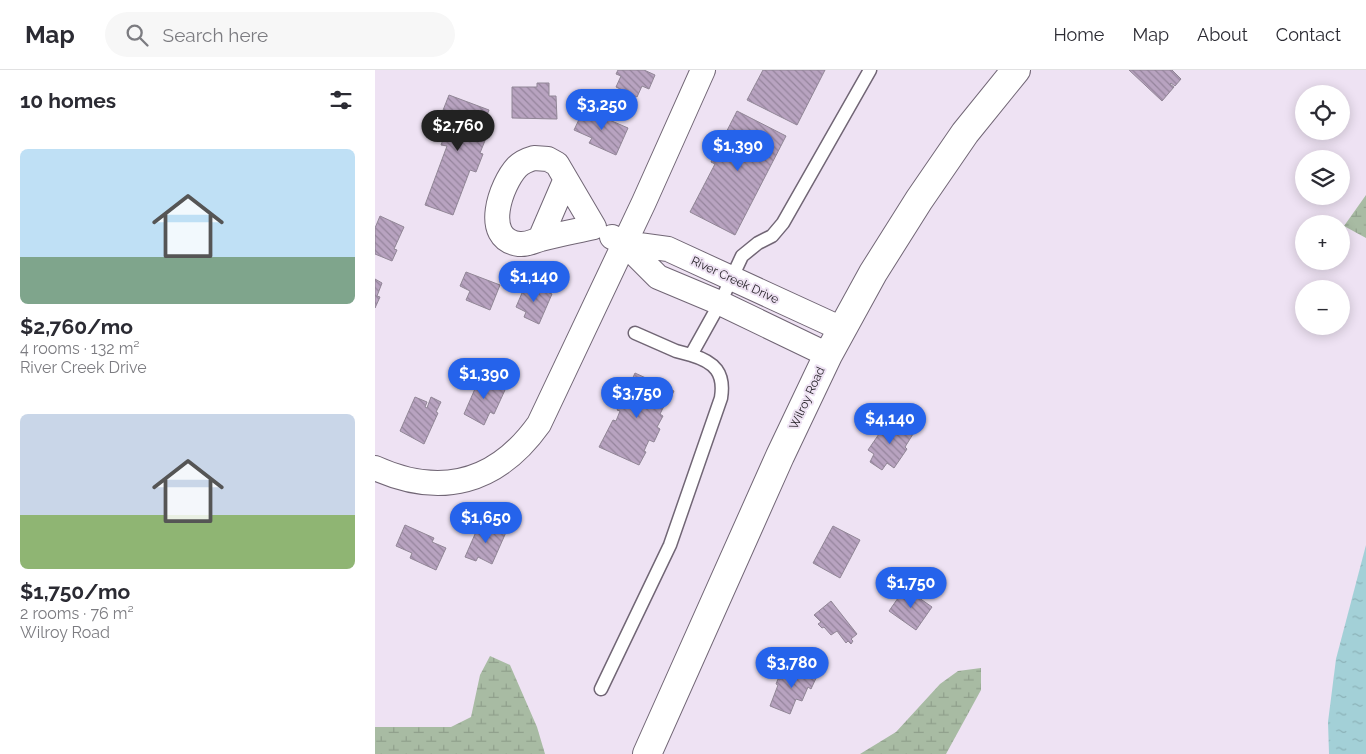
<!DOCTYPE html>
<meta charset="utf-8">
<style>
body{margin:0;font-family:Raleway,sans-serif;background:#f7f7f7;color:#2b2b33;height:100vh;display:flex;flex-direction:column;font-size:19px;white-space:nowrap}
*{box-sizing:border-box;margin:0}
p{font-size:16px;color:#7c7c81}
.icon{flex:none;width:28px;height:28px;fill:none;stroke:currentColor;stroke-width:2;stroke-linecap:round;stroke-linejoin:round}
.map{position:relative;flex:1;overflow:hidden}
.panel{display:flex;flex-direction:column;background:#fff;width:375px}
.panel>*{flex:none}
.buttons{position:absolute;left:920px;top:15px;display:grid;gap:10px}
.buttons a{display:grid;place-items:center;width:55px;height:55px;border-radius:50%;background:#fff;box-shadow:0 2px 12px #0003;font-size:25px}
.price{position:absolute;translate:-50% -42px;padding:0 11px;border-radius:18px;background:#2563eb;color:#fff;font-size:16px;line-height:32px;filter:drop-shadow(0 1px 2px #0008)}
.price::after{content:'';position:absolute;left:50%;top:30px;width:15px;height:11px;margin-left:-8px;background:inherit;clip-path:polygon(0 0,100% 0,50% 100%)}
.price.active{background:#222;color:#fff}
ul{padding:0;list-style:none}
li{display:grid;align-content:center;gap:10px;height:265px;padding:0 20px}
li span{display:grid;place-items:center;height:155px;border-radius:8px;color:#555}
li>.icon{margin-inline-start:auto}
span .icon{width:90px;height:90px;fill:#fffc;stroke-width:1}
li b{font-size:21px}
h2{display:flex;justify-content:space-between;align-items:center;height:60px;padding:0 20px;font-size:21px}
header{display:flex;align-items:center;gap:30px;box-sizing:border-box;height:70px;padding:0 25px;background:#fff;border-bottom:1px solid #e1e1e2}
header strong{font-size:24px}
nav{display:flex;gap:28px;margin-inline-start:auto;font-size:18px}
.search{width:350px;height:45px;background:#f7f7f7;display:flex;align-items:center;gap:12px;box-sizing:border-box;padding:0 18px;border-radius:28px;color:#7c7c81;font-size:19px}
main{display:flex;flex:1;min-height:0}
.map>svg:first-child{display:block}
.wetland{fill:url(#wetland-marsh)}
.water{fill:url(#water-ripples)}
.building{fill:url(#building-back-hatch);stroke:#918696}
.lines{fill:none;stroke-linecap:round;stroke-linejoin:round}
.lane-casing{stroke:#716675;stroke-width:15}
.street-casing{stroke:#716675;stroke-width:26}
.primary-casing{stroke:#716675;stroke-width:30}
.lane{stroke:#fff;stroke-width:12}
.street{stroke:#fff;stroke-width:24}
.primary{stroke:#fff;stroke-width:28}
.labels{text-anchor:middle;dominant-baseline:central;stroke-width:4;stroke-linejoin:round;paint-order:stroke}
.street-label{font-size:12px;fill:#201c22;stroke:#eee2f3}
</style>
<header>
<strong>Map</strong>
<div class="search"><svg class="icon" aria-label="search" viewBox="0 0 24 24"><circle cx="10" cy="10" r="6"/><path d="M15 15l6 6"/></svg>Search here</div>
<nav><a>Home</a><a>Map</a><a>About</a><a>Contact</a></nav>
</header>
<main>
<section class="panel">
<h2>10 homes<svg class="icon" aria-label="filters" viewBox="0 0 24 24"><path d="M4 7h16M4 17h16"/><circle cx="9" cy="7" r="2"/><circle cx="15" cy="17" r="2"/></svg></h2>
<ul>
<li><span style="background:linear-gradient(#bfe0f5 70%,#7fa58c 0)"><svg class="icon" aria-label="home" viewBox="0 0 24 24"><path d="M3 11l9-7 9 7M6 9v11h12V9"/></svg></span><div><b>$2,760/mo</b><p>4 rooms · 132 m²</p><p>River Creek Drive</p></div></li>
<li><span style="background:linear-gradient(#c9d6e8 65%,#8fb573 0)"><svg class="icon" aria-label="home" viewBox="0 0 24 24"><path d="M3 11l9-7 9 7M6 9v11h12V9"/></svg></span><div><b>$1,750/mo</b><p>2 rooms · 76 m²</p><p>Wilroy Road</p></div></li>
</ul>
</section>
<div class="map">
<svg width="991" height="684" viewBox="0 0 991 684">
<defs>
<pattern id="wetland-marsh" width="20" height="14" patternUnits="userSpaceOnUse" patternTransform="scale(1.25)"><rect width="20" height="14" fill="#a8bba3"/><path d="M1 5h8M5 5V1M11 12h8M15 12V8" fill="none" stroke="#90a08c"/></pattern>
<pattern id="water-ripples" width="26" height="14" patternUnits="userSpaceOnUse" patternTransform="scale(1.25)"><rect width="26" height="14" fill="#a3d0d7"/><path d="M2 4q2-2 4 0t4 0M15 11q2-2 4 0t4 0" fill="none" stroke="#8cb2b8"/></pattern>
<pattern id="building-back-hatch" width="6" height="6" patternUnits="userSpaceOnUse" patternTransform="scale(1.25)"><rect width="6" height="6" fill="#b8a3c0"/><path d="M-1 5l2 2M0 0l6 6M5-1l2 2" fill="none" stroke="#95849c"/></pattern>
</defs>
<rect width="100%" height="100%" fill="#eee2f3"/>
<!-- wetland -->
<path class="wetland" d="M 991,125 L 991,168 L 969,156 Z
M 115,586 L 135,595 L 162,657 L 170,684 L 0,684 L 0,657 L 76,657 L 96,647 L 105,605 Z
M 606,598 L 606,620 L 571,684 L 485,684 L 521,662 L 565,614 L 583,601 Z"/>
<!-- water -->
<path class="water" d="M 991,475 L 991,684 L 954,684 L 953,652 L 961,589 Z"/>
<!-- building -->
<path class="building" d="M 243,0 L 269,0 L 280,5 L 274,19 L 267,16 L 262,27 L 241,17 L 246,6 L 241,4 Z
M 388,0 L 450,0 L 422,55 L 372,30 Z
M 754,0 L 797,0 L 806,9 L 800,16 L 796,13 L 795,14 L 799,17 L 787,31 Z
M 162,13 L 174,13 L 174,26 L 181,26 L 182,49 L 137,48 L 137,17 L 162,17 Z
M 74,25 L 114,40 L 108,55 L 115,58 L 105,83 L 108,84 L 101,102 L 95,100 L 78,145 L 50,135 L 72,76 L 66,75 L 73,57 L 63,53 Z
M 209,39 L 253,58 L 241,85 L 214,73 L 217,68 L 199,60 Z
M 362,41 L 411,66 L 360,165 L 315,142 L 340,94 L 336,92 Z
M 5,146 L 29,157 L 19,179 L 22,180 L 17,191 L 0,184 L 0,158 Z
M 91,202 L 125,215 L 115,240 L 91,230 L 95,221 L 85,216 Z
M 0,209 L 7,213 L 2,226 L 5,227 L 0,238 Z
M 150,216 L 162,221 L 163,218 L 177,224 L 164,254 L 149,247 L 151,242 L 141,237 Z
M 260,303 L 299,321 L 292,335 L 290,334 L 285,344 L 288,346 L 282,357 L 285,359 L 279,372 L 274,370 L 269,381 L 271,382 L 264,395 L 224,377 L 238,350 L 241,351 L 245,341 L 242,340 L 247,330 L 245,329 L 251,315 L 254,316 Z
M 106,305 L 119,312 L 118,315 L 130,320 L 119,344 L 115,342 L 109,355 L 89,344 Z
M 40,327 L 52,332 L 50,337 L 52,338 L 56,327 L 66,332 L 61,342 L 63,343 L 49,374 L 25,361 Z
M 515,348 L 538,364 L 530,377 L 532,379 L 519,398 L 512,393 L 507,400 L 495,392 L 499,384 L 493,380 Z
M 118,454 L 132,460 L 117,494 L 103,487 L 101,491 L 90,487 L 104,455 L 115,460 Z
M 30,455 L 59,468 L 57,472 L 71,478 L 61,500 L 35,488 L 37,483 L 21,476 Z
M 458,456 L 485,470 L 465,508 L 438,493 Z
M 530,518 L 557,537 L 541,560 L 514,541 Z
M 456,531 L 482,564 L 476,569 L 478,571 L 476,574 L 473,571 L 471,573 L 462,561 L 456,565 L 449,557 L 447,558 L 443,554 L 446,552 L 439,545 Z
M 410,598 L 428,605 L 430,601 L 442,606 L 436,619 L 433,617 L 427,631 L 421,629 L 415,644 L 395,636 L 403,615 L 401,614 L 403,609 L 405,610 Z"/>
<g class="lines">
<!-- lane casing -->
<g class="lane-casing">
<path id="lane" d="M 260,263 L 301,281 L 316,285 L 345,233 L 367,186 L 383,173 L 397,166 L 408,153 L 495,0
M 226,619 L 295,475 L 346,328 C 350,303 340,292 316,285"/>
</g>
<!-- street casing -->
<g class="street-casing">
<path id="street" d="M 159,88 L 173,89 L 182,94 L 219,157 C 202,161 184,164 166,169 C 158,171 153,175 144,174 C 106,169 126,114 142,97 C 147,92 152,90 159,88 Z
M 237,167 L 249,173 L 283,207 L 345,233 L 453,285
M 165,169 L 190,111
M 249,173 L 293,179 L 467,259
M 0,398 C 66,428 122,413 164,354 L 269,132 L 328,0"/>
</g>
<!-- primary casing -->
<g class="primary-casing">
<path id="primary" d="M 272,684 L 405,386 L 453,285 L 498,203 L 544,130 L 590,63 L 641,0"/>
</g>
<!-- lane -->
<use href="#lane" class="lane"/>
<!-- street -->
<use href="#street" class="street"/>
<!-- primary -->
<use href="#primary" class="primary"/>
</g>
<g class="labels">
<!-- street labels -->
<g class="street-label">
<text transform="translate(360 210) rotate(25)">River Creek Drive</text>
<text transform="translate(432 328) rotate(-65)">Wilroy Road</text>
</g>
</g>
</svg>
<div class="buttons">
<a><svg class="icon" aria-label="locate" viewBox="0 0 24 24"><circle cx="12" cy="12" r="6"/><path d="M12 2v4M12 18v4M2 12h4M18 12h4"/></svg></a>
<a><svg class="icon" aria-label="layers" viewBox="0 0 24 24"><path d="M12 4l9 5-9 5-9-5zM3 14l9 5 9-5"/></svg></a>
<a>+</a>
<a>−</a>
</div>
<b class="price" style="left:227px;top:61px">$3,250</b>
<b class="price active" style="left:83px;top:82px">$2,760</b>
<b class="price" style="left:363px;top:102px">$1,390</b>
<b class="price" style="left:159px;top:233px">$1,140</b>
<b class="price" style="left:109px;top:330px">$1,390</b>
<b class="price" style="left:262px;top:349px">$3,750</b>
<b class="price" style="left:515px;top:375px">$4,140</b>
<b class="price" style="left:111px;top:474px">$1,650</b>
<b class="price" style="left:536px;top:539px">$1,750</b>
<b class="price" style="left:417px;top:619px">$3,780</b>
</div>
</main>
